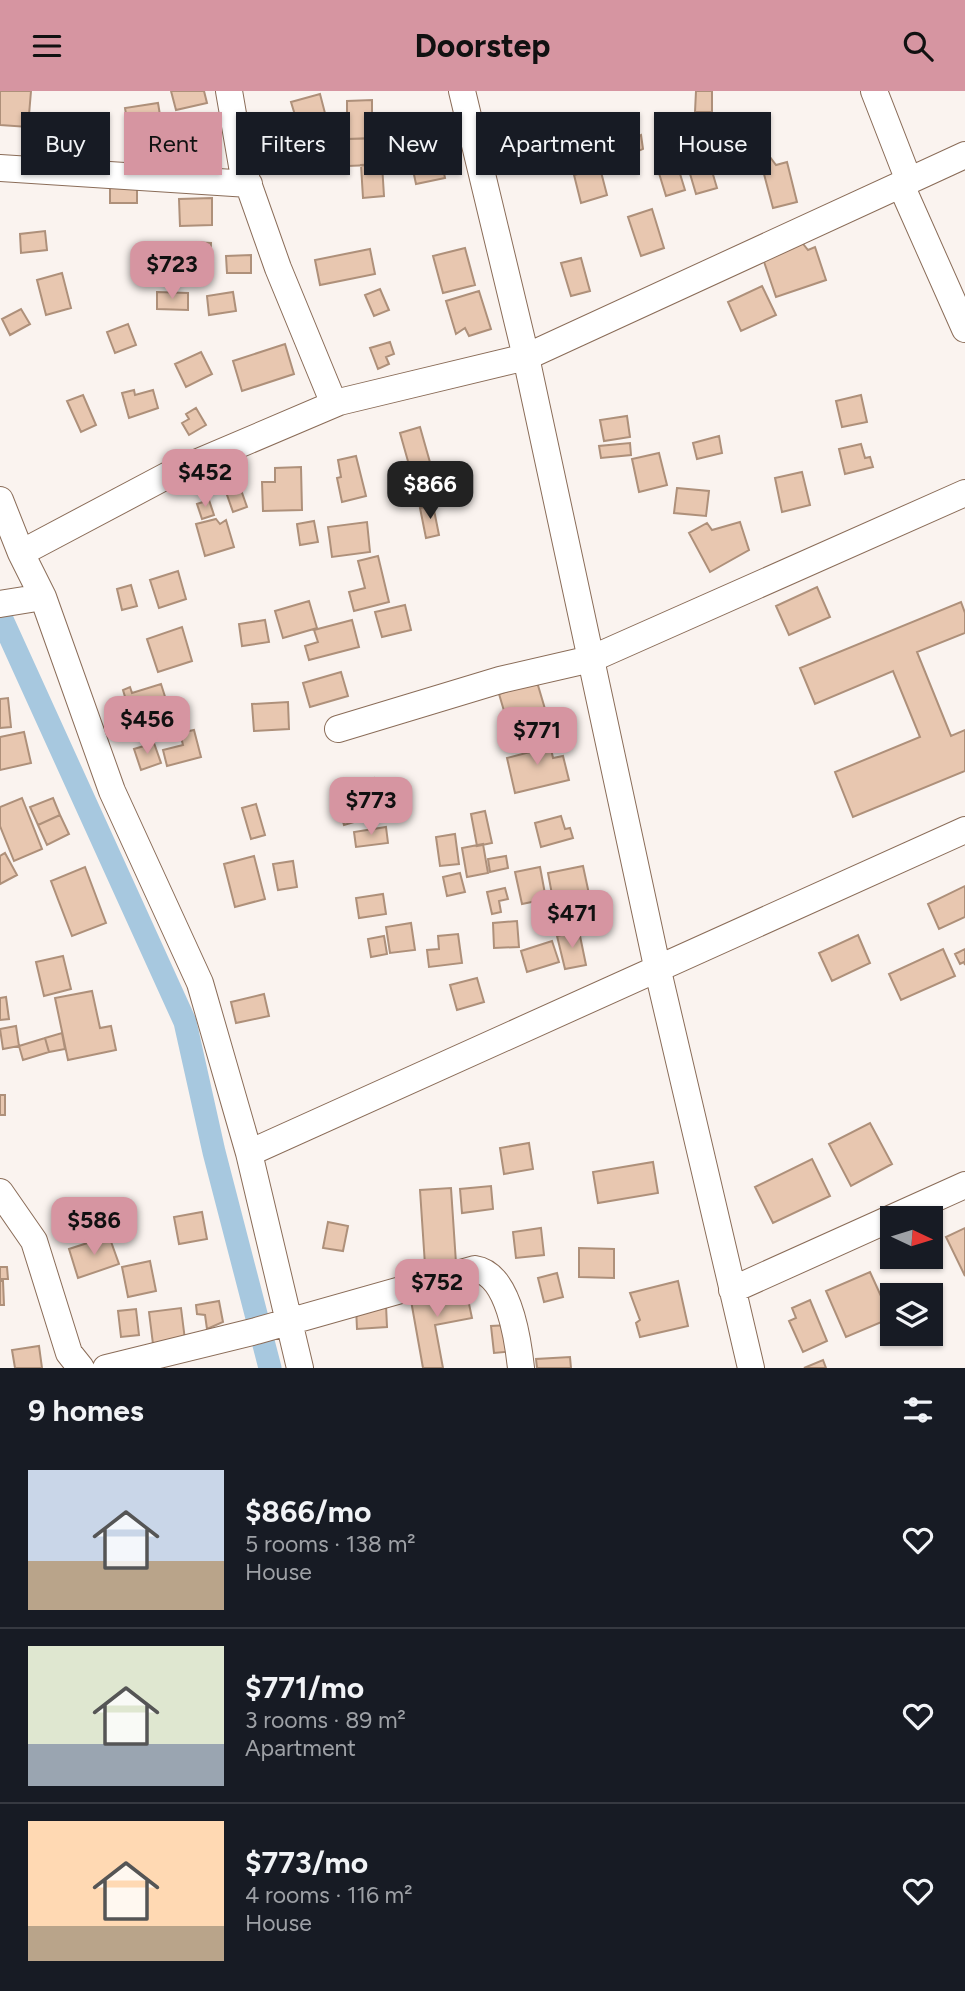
<!DOCTYPE html>
<meta charset="utf-8">
<style>
body{margin:0;font-family:Figtree,sans-serif;background:#242831;color:#f1f3f6;height:100vh;display:flex;flex-direction:column;font-size:26px;white-space:nowrap}
*{box-sizing:border-box;margin:0}
p{font-size:23px;color:#9ea1a6}
.icon{flex:none;width:38px;height:38px;fill:none;stroke:currentColor;stroke-width:2;stroke-linecap:round;stroke-linejoin:round}
.map{position:relative;height:1277px;overflow:hidden}
.panel{display:flex;flex-direction:column;background:#171b24;flex:1}
.panel>*{flex:none}
.top-card{position:absolute;left:21px;top:21px;width:924px;height:63px;display:flex;gap:14px}
.needle{width:46px;rotate:94deg}
.fabs{position:absolute;left:880px;top:1115px;display:grid;gap:14px}
.fabs a{display:grid;place-items:center;width:63px;height:63px;border-radius:0px;background:#171b24;box-shadow:0 2px 5px #0004;font-size:35px}
.price{position:absolute;translate:-50% -60px;padding:0 16px;border-radius:14px;background:#d695a1;color:#111;font-size:23px;line-height:46px;filter:drop-shadow(0 2px 4px #0008)}
.price::after{content:'';position:absolute;left:50%;top:42px;width:21px;height:16px;margin-left:-10px;background:inherit;clip-path:polygon(0 0,100% 0,50% 100%)}
.price.selected{background:#222;color:#fff}
ul{padding:0;list-style:none}
li{display:flex;align-items:center;gap:21px;height:175px;padding:0 28px}
li+li{border-top:2px solid #363941}
li span{display:grid;place-items:center;flex:none;width:196px;height:140px;border-radius:0px;color:#555}
li>.icon{margin-inline-start:auto}
span .icon{width:84px;height:84px;fill:#fffc;stroke-width:1}
li b{font-size:30px}
h2{display:flex;justify-content:space-between;align-items:center;height:84px;padding:0 28px;font-size:30px}
.tag{padding:0 24px;border-radius:0px;background:#171b24;box-shadow:0 2px 5px #0004;font-size:24px;line-height:63px}
.tag.selected{background:#d695a1;color:#111}
header{display:flex;justify-content:space-between;align-items:center;height:91px;padding:0 28px;background:#d695a1;color:#111;font-size:32px;font-weight:700}
.map>svg:first-child{display:block}
.lines{fill:none;stroke-linecap:round;stroke-linejoin:round}
.canal{stroke:#a7c8df;stroke-width:23}
.building{fill:#e8c7b0;stroke:#ae907a;stroke-width:2}
.minor-casing{stroke:#8a6c58;stroke-width:28}
.minor{stroke:#fff;stroke-width:26}
</style>
<header><svg class="icon" aria-label="menu" viewBox="0 0 24 24"><path d="M4 6h16M4 12h16M4 18h16"/></svg>Doorstep<svg class="icon" aria-label="search" viewBox="0 0 24 24"><circle cx="10" cy="10" r="6"/><path d="M15 15l6 6"/></svg></header>
<div class="map">
<svg width="965" height="1277" viewBox="0 0 965 1277">
<rect width="100%" height="100%" fill="#faf3ef"/>
<g class="lines">
<!-- canal -->
<path class="canal" d="M 0,524 L 185,931 L 214,1061 L 270,1277"/>
</g>
<!-- building -->
<path class="building" d="M 0,0 L 31,0 L 28,36 L 0,34 Z
M 171,0 L 204,0 L 207,12 L 176,19 Z
M 696,0 L 712,0 L 712,21 L 695,21 Z
M 320,3 L 326,26 L 298,34 L 291,11 Z
M 372,9 L 372,47 L 347,48 L 347,10 Z
M 158,12 L 161,30 L 128,36 L 125,17 Z
M 209,22 L 213,51 L 181,56 L 177,26 Z
M 641,44 L 643,58 L 622,67 L 620,55 Z
M 572,46 L 575,67 L 544,71 L 541,50 Z
M 394,47 L 395,73 L 348,75 L 347,48 Z
M 439,58 L 445,87 L 416,93 L 410,65 Z
M 770,66 L 776,74 L 787,71 L 797,111 L 773,117 L 760,68 Z
M 709,70 L 717,97 L 696,103 L 688,76 Z
M 382,73 L 384,105 L 363,107 L 361,74 Z
M 677,73 L 685,99 L 666,105 L 658,79 Z
M 600,77 L 607,104 L 581,112 L 574,84 Z
M 137,91 L 137,112 L 110,112 L 110,92 Z
M 212,107 L 212,134 L 180,135 L 179,108 Z
M 652,118 L 664,157 L 641,165 L 628,126 Z
M 45,140 L 47,159 L 21,162 L 20,143 Z
M 800,149 L 808,159 L 815,156 L 826,189 L 776,206 L 761,162 Z
M 192,151 L 211,152 L 210,179 L 190,178 Z
M 465,157 L 475,194 L 443,202 L 433,165 Z
M 370,158 L 375,183 L 320,194 L 315,169 Z
M 251,164 L 251,182 L 227,182 L 226,165 Z
M 581,167 L 590,200 L 571,205 L 561,172 Z
M 62,182 L 71,217 L 46,224 L 37,189 Z
M 762,195 L 776,224 L 741,240 L 728,211 Z
M 380,198 L 389,219 L 374,225 L 365,204 Z
M 479,200 L 491,238 L 469,245 L 465,237 L 456,243 L 446,210 Z
M 157,201 L 188,202 L 188,219 L 157,218 Z
M 233,201 L 236,220 L 209,224 L 207,205 Z
M 21,218 L 30,233 L 10,244 L 2,228 Z
M 128,233 L 136,254 L 115,262 L 107,241 Z
M 390,251 L 394,263 L 386,266 L 389,273 L 378,278 L 370,257 Z
M 285,253 L 294,283 L 242,300 L 233,270 Z
M 201,261 L 212,283 L 186,296 L 175,273 Z
M 134,299 L 135,304 L 153,299 L 158,317 L 129,327 L 122,302 Z
M 83,304 L 96,334 L 81,341 L 67,310 Z
M 861,304 L 867,331 L 842,336 L 836,310 Z
M 196,317 L 206,334 L 189,344 L 182,332 L 189,328 L 186,323 Z
M 627,325 L 630,346 L 604,350 L 600,329 Z
M 420,336 L 435,389 L 415,395 L 400,342 Z
M 719,345 L 722,362 L 697,368 L 693,352 Z
M 630,352 L 631,364 L 601,367 L 599,355 Z
M 861,353 L 865,367 L 870,366 L 873,376 L 845,383 L 839,358 Z
M 659,362 L 667,394 L 639,401 L 632,368 Z
M 356,365 L 366,405 L 342,411 L 337,387 L 341,386 L 338,369 Z
M 301,376 L 302,419 L 263,420 L 262,391 L 275,391 L 275,377 Z
M 802,381 L 810,414 L 782,421 L 775,387 Z
M 240,396 L 247,416 L 233,421 L 226,401 Z
M 677,397 L 709,400 L 706,425 L 674,422 Z
M 209,409 L 214,424 L 202,428 L 197,413 Z
M 433,414 L 439,444 L 426,447 L 420,417 Z
M 216,428 L 220,433 L 226,429 L 234,456 L 205,465 L 196,433 Z
M 314,430 L 318,451 L 300,454 L 297,433 Z
M 367,431 L 370,461 L 332,466 L 328,436 Z
M 740,431 L 749,459 L 710,481 L 689,442 L 707,432 L 712,439 Z
M 378,465 L 389,511 L 354,520 L 349,501 L 365,497 L 358,470 Z
M 178,480 L 186,508 L 159,517 L 150,489 Z
M 131,494 L 137,515 L 122,519 L 117,498 Z
M 817,496 L 830,526 L 789,544 L 776,515 Z
M 309,510 L 317,537 L 283,547 L 275,520 Z
M 961,511 L 965,522 L 965,542 L 917,561 L 951,645 L 965,639 L 965,680 L 853,726 L 835,681 L 920,646 L 893,580 L 815,613 L 800,577 Z
M 405,514 L 411,539 L 382,546 L 375,521 Z
M 265,529 L 269,551 L 242,555 L 239,533 Z
M 352,529 L 359,556 L 309,569 L 305,555 L 318,551 L 314,539 Z
M 182,536 L 192,570 L 158,581 L 147,548 Z
M 341,581 L 348,605 L 310,616 L 303,592 Z
M 537,591 L 548,628 L 510,640 L 499,603 Z
M 161,593 L 168,615 L 131,626 L 123,599 L 130,596 L 132,602 Z
M 8,607 L 11,636 L 0,637 L 0,608 Z
M 122,609 L 127,624 L 112,629 L 107,615 Z
M 288,611 L 289,638 L 254,640 L 252,613 Z
M 194,639 L 201,666 L 167,675 L 163,659 L 183,654 L 180,642 Z
M 24,641 L 31,672 L 0,679 L 0,646 Z
M 548,644 L 553,667 L 563,665 L 569,689 L 515,702 L 507,667 L 530,661 L 527,649 Z
M 154,652 L 161,672 L 141,679 L 134,658 Z
M 374,687 L 384,722 L 344,734 L 334,699 Z
M 22,707 L 42,758 L 14,770 L 0,735 L 0,716 Z
M 53,707 L 60,724 L 38,734 L 30,716 Z
M 256,713 L 265,744 L 251,748 L 242,717 Z
M 485,720 L 492,752 L 477,755 L 471,723 Z
M 60,724 L 69,743 L 47,754 L 38,734 Z
M 561,725 L 565,738 L 570,737 L 573,747 L 541,756 L 535,732 Z
M 386,736 L 388,752 L 356,756 L 354,741 Z
M 455,743 L 459,773 L 440,775 L 436,746 Z
M 483,753 L 488,782 L 467,786 L 462,757 Z
M 5,762 L 17,784 L 0,793 L 0,765 Z
M 254,765 L 265,808 L 235,816 L 224,773 Z
M 506,765 L 508,777 L 490,781 L 488,768 Z
M 293,770 L 297,796 L 278,799 L 273,773 Z
M 583,775 L 592,817 L 556,825 L 548,782 Z
M 85,776 L 106,832 L 72,845 L 51,790 Z
M 540,776 L 546,808 L 522,813 L 515,781 Z
M 460,782 L 465,801 L 447,805 L 443,786 Z
M 965,795 L 965,826 L 939,838 L 928,813 Z
M 505,797 L 508,808 L 499,810 L 501,821 L 492,823 L 487,801 Z
M 383,803 L 386,823 L 359,827 L 356,807 Z
M 517,830 L 519,856 L 494,857 L 493,832 Z
M 411,832 L 415,859 L 390,862 L 386,836 Z
M 579,840 L 586,874 L 565,878 L 557,845 Z
M 458,843 L 462,872 L 429,876 L 427,859 L 439,858 L 438,845 Z
M 858,844 L 870,872 L 832,890 L 819,862 Z
M 384,845 L 387,863 L 371,866 L 368,848 Z
M 552,850 L 559,871 L 527,881 L 521,860 Z
M 943,858 L 955,885 L 901,909 L 889,883 Z
M 965,858 L 965,874 L 964,871 L 960,873 L 955,863 Z
M 63,865 L 71,898 L 44,905 L 36,871 Z
M 477,887 L 484,911 L 457,919 L 450,894 Z
M 92,900 L 100,937 L 111,935 L 116,959 L 68,969 L 55,907 Z
M 264,903 L 269,925 L 236,932 L 231,911 Z
M 6,906 L 9,928 L 0,929 L 0,907 Z
M 16,935 L 19,955 L 3,958 L 0,938 Z
M 62,942 L 65,958 L 49,961 L 45,947 Z
M 45,947 L 49,961 L 23,969 L 19,955 Z
M 0,1004 L 5,1004 L 5,1024 L 0,1024 Z
M 870,1032 L 892,1073 L 851,1095 L 829,1053 Z
M 529,1052 L 533,1078 L 504,1083 L 500,1057 Z
M 812,1068 L 830,1105 L 773,1132 L 755,1096 Z
M 653,1071 L 658,1102 L 598,1112 L 593,1081 Z
M 491,1095 L 493,1118 L 462,1122 L 460,1098 Z
M 451,1097 L 456,1172 L 425,1174 L 420,1099 Z
M 202,1121 L 207,1148 L 179,1153 L 174,1126 Z
M 328,1131 L 348,1135 L 343,1160 L 323,1157 Z
M 541,1137 L 544,1164 L 516,1167 L 513,1141 Z
M 965,1137 L 965,1185 L 946,1146 Z
M 109,1145 L 119,1173 L 78,1187 L 69,1158 Z
M 579,1157 L 614,1158 L 614,1187 L 579,1186 Z
M 150,1170 L 156,1200 L 128,1206 L 122,1176 Z
M 0,1176 L 7,1176 L 8,1188 L 0,1188 Z
M 870,1181 L 891,1227 L 846,1246 L 826,1200 Z
M 557,1182 L 563,1206 L 544,1211 L 538,1187 Z
M 0,1190 L 3,1190 L 4,1214 L 0,1214 Z
M 678,1190 L 688,1235 L 640,1246 L 636,1232 L 640,1229 L 630,1202 Z
M 465,1194 L 472,1227 L 435,1234 L 443,1277 L 423,1277 L 410,1204 Z
M 810,1209 L 827,1250 L 803,1261 L 789,1230 L 796,1227 L 792,1217 Z
M 219,1210 L 223,1231 L 207,1238 L 205,1224 L 197,1223 L 196,1214 Z
M 386,1214 L 387,1236 L 357,1238 L 356,1216 Z
M 181,1217 L 185,1249 L 153,1253 L 149,1221 Z
M 136,1218 L 139,1244 L 121,1246 L 118,1220 Z
M 511,1234 L 514,1260 L 494,1262 L 491,1235 Z
M 39,1255 L 42,1277 L 15,1277 L 12,1259 Z
M 570,1266 L 571,1277 L 537,1277 L 536,1268 Z
M 823,1269 L 826,1277 L 804,1277 Z"/>
<g class="lines">
<!-- minor casing -->
<g class="minor-casing">
<path id="minor" d="M 229,0 L 242,75 L 278,177 L 334,313
M 462,0 L 526,266 L 658,880 L 751,1277
M 874,0 L 909,90
M 0,77 L 249,93
M 901,94 L 965,238
M 0,409 L 21,462
M 0,513 L 43,506
M 338,638 L 500,589 L 591,568 L 965,402
M 249,1062 L 965,739
M 0,1101 L 34,1150 L 69,1262 L 81,1277
M 732,1199 L 965,1094
M 106,1277 L 256,1240 L 475,1178 C 509,1183 518,1249 521,1277
M 300,1277 L 249,1062 L 200,892 L 112,700 L 43,506 L 21,462 L 170,383 L 339,311 L 526,266 L 965,64"/>
</g>
<!-- minor -->
<use href="#minor" class="minor"/>
</g>
</svg>
<div class="fabs">
<a><svg class="needle" viewBox="-14 -14 28 28"><path d="M0-13l5 13h-10z" fill="#e53935"/><path d="M0 13l5-13h-10z" fill="#9ea1a6"/></svg></a>
<a><svg class="icon" aria-label="layers" viewBox="0 0 24 24"><path d="M12 4l9 5-9 5-9-5zM3 14l9 5 9-5"/></svg></a>
</div>
<b class="price" style="left:172px;top:210px">$723</b>
<b class="price" style="left:205px;top:418px">$452</b>
<b class="price selected" style="left:430px;top:430px">$866</b>
<b class="price" style="left:147px;top:665px">$456</b>
<b class="price" style="left:537px;top:676px">$771</b>
<b class="price" style="left:371px;top:746px">$773</b>
<b class="price" style="left:572px;top:859px">$471</b>
<b class="price" style="left:94px;top:1166px">$586</b>
<b class="price" style="left:437px;top:1228px">$752</b>
<div class="top-card">
<a class="tag">Buy</a>
<a class="tag selected">Rent</a>
<a class="tag">Filters</a>
<a class="tag">New</a>
<a class="tag">Apartment</a>
<a class="tag">House</a>
</div>
</div>
<section class="panel">
<h2>9 homes<svg class="icon" aria-label="filters" viewBox="0 0 24 24"><path d="M4 7h16M4 17h16"/><circle cx="9" cy="7" r="2"/><circle cx="15" cy="17" r="2"/></svg></h2>
<ul>
<li><span style="background:linear-gradient(#c9d6e8 65%,#b9a48a 0)"><svg class="icon" aria-label="home" viewBox="0 0 24 24"><path d="M3 11l9-7 9 7M6 9v11h12V9"/></svg></span><div><b>$866/mo</b><p>5 rooms · 138 m²</p><p>House</p></div><svg class="icon" aria-label="heart" viewBox="0 0 24 24"><path d="M12 20l-8-8c-3-5 5-10 8-4 3-6 11-1 8 4z"/></svg></li>
<li><span style="background:linear-gradient(#dfe7d0 70%,#9aa5b1 0)"><svg class="icon" aria-label="home" viewBox="0 0 24 24"><path d="M3 11l9-7 9 7M6 9v11h12V9"/></svg></span><div><b>$771/mo</b><p>3 rooms · 89 m²</p><p>Apartment</p></div><svg class="icon" aria-label="heart" viewBox="0 0 24 24"><path d="M12 20l-8-8c-3-5 5-10 8-4 3-6 11-1 8 4z"/></svg></li>
<li><span style="background:linear-gradient(#ffd9b3 75%,#b9a48a 0)"><svg class="icon" aria-label="home" viewBox="0 0 24 24"><path d="M3 11l9-7 9 7M6 9v11h12V9"/></svg></span><div><b>$773/mo</b><p>4 rooms · 116 m²</p><p>House</p></div><svg class="icon" aria-label="heart" viewBox="0 0 24 24"><path d="M12 20l-8-8c-3-5 5-10 8-4 3-6 11-1 8 4z"/></svg></li>
</ul>
</section>
